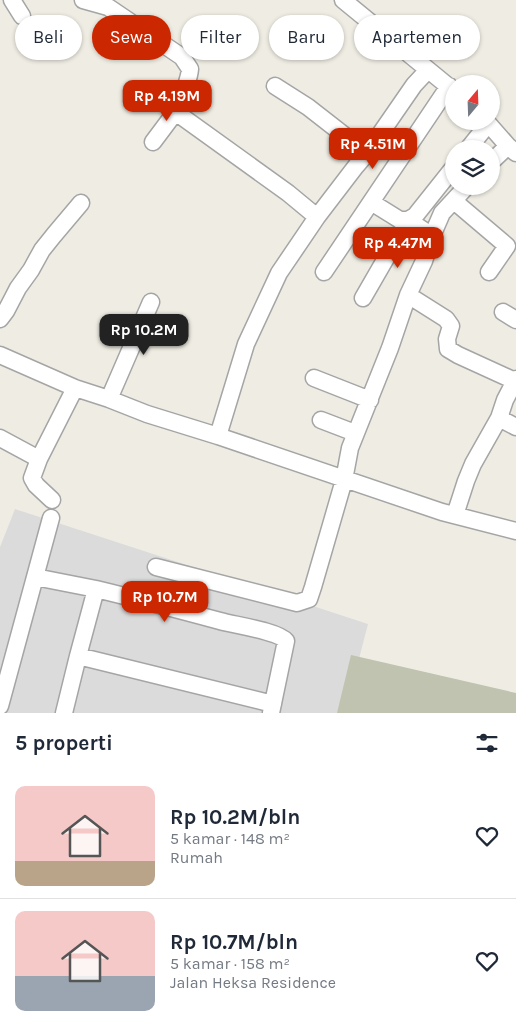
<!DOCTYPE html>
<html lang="id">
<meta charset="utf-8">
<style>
body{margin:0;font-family:Karla,sans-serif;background:#f2f2f3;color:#1f2937;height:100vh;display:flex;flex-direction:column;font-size:19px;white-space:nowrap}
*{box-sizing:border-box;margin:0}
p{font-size:16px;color:#747a83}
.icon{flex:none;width:28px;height:28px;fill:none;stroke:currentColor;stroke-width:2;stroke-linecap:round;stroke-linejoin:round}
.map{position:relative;height:713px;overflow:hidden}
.side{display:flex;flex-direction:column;background:#fff;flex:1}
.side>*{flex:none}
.guide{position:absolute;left:15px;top:15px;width:486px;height:45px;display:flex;gap:10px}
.needle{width:32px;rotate:19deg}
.tools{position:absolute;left:445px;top:75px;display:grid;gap:10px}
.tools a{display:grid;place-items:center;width:55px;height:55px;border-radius:50%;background:#fff;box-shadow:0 1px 4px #0004;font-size:25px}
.price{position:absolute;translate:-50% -42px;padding:0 11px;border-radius:10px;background:#cb2700;color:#fff;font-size:16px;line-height:32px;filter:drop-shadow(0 1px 2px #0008)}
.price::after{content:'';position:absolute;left:50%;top:30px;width:15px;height:11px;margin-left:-8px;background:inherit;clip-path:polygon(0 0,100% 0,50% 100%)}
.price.current{background:#222;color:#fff}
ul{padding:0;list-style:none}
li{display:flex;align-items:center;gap:15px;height:125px;padding:0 15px}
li+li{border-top:1px solid #e0e1e3}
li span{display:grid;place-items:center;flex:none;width:140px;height:100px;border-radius:10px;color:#555}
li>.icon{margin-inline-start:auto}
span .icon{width:60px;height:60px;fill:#fffc;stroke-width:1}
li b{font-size:21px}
h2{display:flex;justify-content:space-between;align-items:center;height:60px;padding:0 15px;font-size:21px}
.tag{padding:0 18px;border-radius:22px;background:#fff;box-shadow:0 1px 4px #0004;font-size:18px;line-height:45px}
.tag.current{background:#cb2700;color:#fff}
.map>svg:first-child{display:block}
.residential{fill:#dcdbdb}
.construction{fill:#bfc3af}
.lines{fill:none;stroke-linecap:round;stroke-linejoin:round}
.minor-casing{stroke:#a5a5a5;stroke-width:19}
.minor{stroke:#fff;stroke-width:16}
</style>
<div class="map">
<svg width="516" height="713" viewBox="0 0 516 713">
<rect width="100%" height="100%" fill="#efede3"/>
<!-- residential -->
<path class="residential" d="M 15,509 L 368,624 L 345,713 L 0,713 L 0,547 Z"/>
<!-- construction -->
<path class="construction" d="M 351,655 L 516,693 L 516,713 L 337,713 Z"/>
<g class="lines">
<!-- minor casing -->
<g class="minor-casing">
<path id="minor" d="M 12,0 L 22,16
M 83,0 L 108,7 L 182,57 L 190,69 C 189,84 177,102 181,116 L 288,193 L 317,217 L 279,273 L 246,344 L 218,436
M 343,0 L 454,91
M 275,86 L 308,107 L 367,153
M 486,121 L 508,146
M 153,142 L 180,106
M 468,149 L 488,124
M 491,162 L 508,146 L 516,153
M 454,201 L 507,246 L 489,272
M 371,202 L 400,220 L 408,220 L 415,216 L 454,167
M 317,217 L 356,166 L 367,153 L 414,85 L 428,70
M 324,272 L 449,86
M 408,295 L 446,319 L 451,326 L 447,339 L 448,349 L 458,355 L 515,381
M 363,298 L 408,220 L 432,236
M 503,312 L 516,320
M 0,319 L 6,311 L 18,288 L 31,270 L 42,250 L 54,235 L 81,203
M 0,355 L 75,388 L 109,399 L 147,414 L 218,436 L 442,512 L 516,531
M 314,378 L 370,400
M 109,399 L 151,302
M 499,418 L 516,427
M 321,420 L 355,433
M 0,438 L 39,459
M 52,500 L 36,485 L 32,478 L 39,459 L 75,388
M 455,515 L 466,481 L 473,464 L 499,418 L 505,400 L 516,379
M 156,567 L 297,603 L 309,599 L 313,587 L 344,480 L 350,448 L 390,348 L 408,295 L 424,261 L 432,236 L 442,213 L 467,186
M 35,577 L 51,518
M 78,656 L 96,589 C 137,599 179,610 220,621 C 234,625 278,631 286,641 L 271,713
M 0,706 L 35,577 L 96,589
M 64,713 L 78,656 L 273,704"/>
</g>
<!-- minor -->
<use href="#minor" class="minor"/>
</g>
</svg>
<div class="tools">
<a><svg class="needle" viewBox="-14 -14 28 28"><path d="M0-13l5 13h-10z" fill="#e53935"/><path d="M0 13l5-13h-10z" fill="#747a83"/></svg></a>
<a><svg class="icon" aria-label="layers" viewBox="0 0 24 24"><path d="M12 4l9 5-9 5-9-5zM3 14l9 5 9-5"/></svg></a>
</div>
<b class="price" style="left:167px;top:122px">Rp 4.19M</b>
<b class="price" style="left:373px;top:170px">Rp 4.51M</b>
<b class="price" style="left:398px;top:269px">Rp 4.47M</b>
<b class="price current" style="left:144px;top:356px">Rp 10.2M</b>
<b class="price" style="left:165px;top:623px">Rp 10.7M</b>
<div class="guide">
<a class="tag">Beli</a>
<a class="tag current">Sewa</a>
<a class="tag">Filter</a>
<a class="tag">Baru</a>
<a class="tag">Apartemen</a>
</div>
</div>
<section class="side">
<h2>5 properti<svg class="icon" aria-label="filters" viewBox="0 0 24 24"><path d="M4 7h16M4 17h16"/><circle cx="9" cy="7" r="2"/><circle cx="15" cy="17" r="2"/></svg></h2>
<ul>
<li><span style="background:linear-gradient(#f6c9c9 75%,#b9a48a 0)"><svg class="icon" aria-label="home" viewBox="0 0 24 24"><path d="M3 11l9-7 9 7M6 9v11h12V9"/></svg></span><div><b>Rp 10.2M/bln</b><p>5 kamar · 148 m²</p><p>Rumah</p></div><svg class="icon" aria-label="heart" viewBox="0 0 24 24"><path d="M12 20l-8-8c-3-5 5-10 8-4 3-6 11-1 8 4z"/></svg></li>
<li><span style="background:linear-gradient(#f6c9c9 65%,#9aa5b1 0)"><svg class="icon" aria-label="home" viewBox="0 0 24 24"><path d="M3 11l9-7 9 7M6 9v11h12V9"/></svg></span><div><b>Rp 10.7M/bln</b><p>5 kamar · 158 m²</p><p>Jalan Heksa Residence</p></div><svg class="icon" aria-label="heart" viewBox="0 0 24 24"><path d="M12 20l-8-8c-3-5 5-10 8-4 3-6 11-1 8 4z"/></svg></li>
</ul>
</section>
